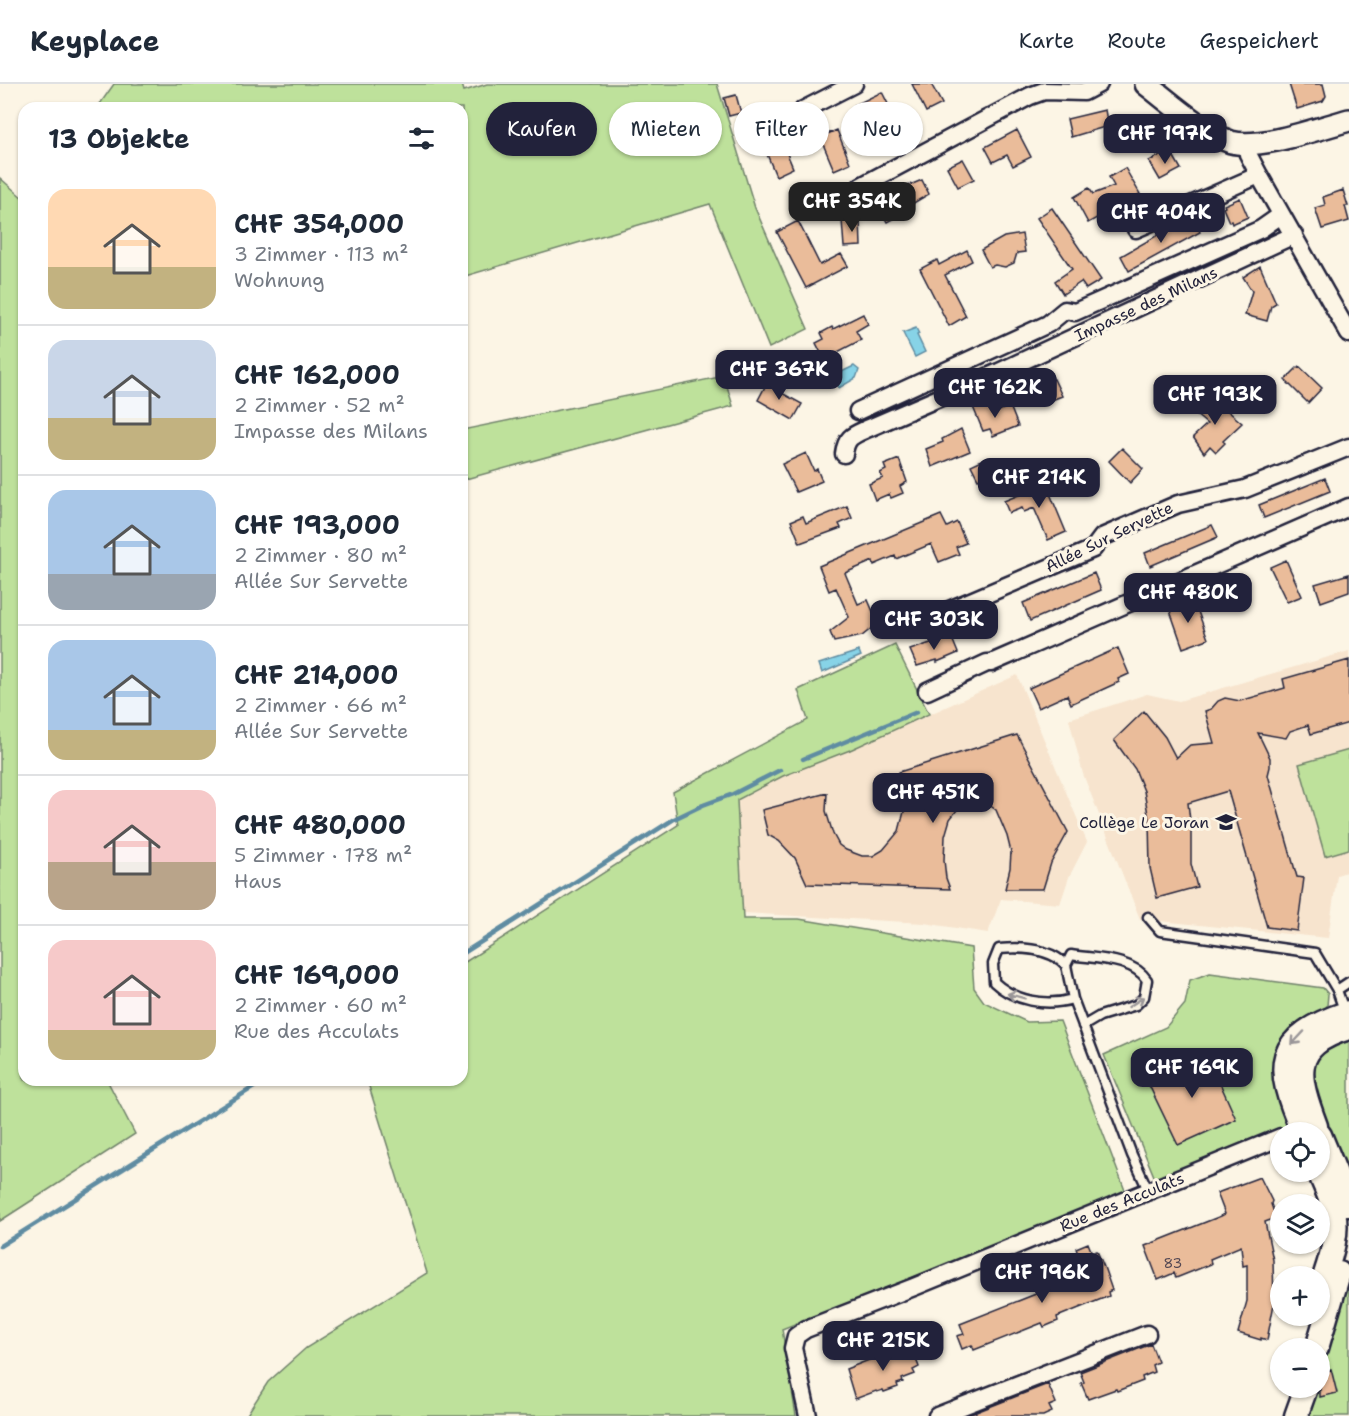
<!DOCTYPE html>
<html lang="de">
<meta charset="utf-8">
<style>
body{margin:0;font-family:"Shantell Sans",sans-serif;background:#f6f6f7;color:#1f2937;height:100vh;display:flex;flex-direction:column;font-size:22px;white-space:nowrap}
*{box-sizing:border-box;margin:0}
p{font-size:20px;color:#747a83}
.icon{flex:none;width:33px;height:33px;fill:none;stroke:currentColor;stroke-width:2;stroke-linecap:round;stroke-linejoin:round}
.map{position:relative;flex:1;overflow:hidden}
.side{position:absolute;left:18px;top:18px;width:450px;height:984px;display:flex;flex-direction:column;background:#fff;border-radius:18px;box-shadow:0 2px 4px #0004}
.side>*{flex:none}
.banner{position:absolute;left:486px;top:18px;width:570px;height:54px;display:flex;gap:12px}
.controls{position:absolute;left:1270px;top:1038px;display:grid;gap:12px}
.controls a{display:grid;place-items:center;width:60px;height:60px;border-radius:50%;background:#fff;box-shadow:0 2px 4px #0004;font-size:30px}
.price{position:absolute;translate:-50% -51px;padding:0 14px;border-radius:12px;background:#22223b;color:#fff;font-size:20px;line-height:39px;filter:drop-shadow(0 2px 3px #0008)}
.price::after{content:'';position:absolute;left:50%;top:36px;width:18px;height:14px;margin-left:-9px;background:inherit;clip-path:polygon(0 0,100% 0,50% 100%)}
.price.active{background:#222;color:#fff}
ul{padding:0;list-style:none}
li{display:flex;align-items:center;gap:18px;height:150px;padding:0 30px}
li+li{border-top:2px solid #e0e1e3}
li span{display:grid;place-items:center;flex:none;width:168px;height:120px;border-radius:18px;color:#555}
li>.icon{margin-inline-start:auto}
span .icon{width:72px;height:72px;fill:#fffc;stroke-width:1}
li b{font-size:26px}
h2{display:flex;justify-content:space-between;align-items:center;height:72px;padding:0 30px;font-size:26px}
.pill{padding:0 21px;border-radius:27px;background:#fff;box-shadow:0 2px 4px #0004;font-size:21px;line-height:54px}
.pill.active{background:#22223b;color:#fff}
header{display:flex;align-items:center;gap:36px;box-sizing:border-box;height:84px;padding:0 30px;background:#fff;border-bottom:2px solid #e0e1e3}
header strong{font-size:28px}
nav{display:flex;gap:33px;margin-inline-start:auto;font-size:21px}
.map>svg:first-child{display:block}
.built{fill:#f7e4ce}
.green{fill:#bee19b;stroke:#70826b;stroke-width:1.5}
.water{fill:#87d3e7;stroke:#5f8ca2;stroke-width:1.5}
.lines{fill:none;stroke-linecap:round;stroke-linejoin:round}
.stream{stroke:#5f8ca2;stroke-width:4.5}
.building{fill:#eabc9a;stroke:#22223b;stroke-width:1.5}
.service-casing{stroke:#22223b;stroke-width:13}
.minor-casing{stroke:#22223b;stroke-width:21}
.tertiary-casing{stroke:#22223b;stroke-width:26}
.secondary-casing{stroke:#22223b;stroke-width:27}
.service{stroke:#fcf5e5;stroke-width:8}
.minor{stroke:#fcf5e5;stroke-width:16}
.tertiary{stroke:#fcf5e5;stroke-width:21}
.secondary{stroke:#fcf5e5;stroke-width:22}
.oneway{stroke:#9a9698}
.labels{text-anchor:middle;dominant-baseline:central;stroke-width:6;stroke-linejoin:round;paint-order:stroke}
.number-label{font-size:14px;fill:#544853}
.street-label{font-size:16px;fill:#22223b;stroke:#fcf5e5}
.poi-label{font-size:16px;fill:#22223b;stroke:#fcf5e5;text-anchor:end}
</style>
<header>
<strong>Keyplace</strong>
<nav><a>Karte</a><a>Route</a><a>Gespeichert</a></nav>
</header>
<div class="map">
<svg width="1349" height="1332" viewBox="0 0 1349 1332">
<rect width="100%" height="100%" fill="#fcf5e5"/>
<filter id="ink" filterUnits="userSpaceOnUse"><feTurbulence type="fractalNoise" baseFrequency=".0167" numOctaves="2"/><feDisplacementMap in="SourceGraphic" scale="12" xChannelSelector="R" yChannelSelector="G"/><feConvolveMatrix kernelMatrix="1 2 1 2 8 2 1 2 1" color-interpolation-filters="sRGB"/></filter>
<g filter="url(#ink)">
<!-- built -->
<path class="built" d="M 1349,567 L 1349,787 L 1337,791 L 1328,854 L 1140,835 L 1083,690 L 1069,635 L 1147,610 L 1179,617 Z
M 1017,591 L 1087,758 L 1069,793 L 1060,820 L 1001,815 L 988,849 L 924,839 L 743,829 L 737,717 L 783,692 L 850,666 Z"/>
<!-- green -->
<path class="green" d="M 114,0 L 462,0 L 464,7 L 487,0 L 717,0 L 755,124 L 808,245 L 769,264 L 710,120 L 462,193 L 462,24 L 97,24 Z
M 0,94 L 24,115 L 24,996 L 107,996 L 135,1050 L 0,1137 Z
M 724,292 L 733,322 L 462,396 L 462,346 Z
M 895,561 L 929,630 L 850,666 L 783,692 L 737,716 L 743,835 L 799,835 L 971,864 L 974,904 L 984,918 L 1027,938 L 1060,937 L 1126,1109 L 782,1245 L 796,1332 L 246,1332 L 268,1298 L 306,1264 L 427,1189 L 367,996 L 462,996 L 462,880 L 678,741 L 673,708 L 808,636 L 798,606 Z
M 1349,666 L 1349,765 L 1325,772 L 1299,680 Z
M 1210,889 L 1323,904 L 1328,910 L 1327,922 L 1322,929 L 1287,1041 L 1281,1046 L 1156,1097 L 1104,971 L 1166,943 L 1185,920 L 1190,896 Z
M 1349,953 L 1349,1104 L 1309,1000 L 1319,967 Z
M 1349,1181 L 1349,1332 L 1303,1332 L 1312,1304 L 1320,1304 L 1320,1278 Z"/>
<!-- water -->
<path class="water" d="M 916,244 L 919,250 L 917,251 L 925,268 L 915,273 L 903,249 Z
M 854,282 L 859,286 L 856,294 L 839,304 L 833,292 Z
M 859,567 L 861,572 L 822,589 L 819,580 Z"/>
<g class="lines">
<!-- stream -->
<path class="stream" d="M 803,675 L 917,628
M 462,870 L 674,735 L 703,721 L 733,710 L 780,686
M 0,1162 L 265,996"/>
</g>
<!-- building -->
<path class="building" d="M 912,0 L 931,0 L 942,20 L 926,28 Z
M 1289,0 L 1323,0 L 1326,12 L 1323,17 L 1297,25 Z
M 882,8 L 891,26 L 865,40 L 855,21 Z
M 736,11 L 741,29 L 729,32 L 724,14 Z
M 1105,26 L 1108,42 L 1071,53 L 1067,35 Z
M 837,46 L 850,79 L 834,86 L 820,53 Z
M 1017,46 L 1031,73 L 1013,82 L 1007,71 L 993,78 L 985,63 Z
M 781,55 L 793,84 L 776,92 L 764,63 Z
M 1170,66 L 1181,85 L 1160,96 L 1149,77 Z
M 963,75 L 974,95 L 958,103 L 947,83 Z
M 1125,84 L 1140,110 L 1088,139 L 1074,113 L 1089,104 L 1093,110 L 1114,102 L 1109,93 Z
M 922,96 L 929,110 L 900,127 L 892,112 L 899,108 L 898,106 Z
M 1343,106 L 1348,122 L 1345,122 L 1349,137 L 1322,145 L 1315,124 L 1325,121 L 1323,113 Z
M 1240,114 L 1248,133 L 1232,140 L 1231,137 L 1229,138 L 1223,124 L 1225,123 L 1224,121 Z
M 892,120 L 898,132 L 887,138 L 880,125 Z
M 1052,124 L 1101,196 L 1086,205 L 1081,198 L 1063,210 L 1055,197 L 1072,185 L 1037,134 Z
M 1191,132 L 1200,148 L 1129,187 L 1121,172 Z
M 860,135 L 861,162 L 844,163 L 842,136 Z
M 798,137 L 820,181 L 841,170 L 848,182 L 806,204 L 777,148 Z
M 1022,150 L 1025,168 L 1017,169 L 1014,179 L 1005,183 L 995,181 L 990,183 L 981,166 L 1004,153 Z
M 967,166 L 972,177 L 945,191 L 966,232 L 949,242 L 920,185 L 937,176 L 939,181 Z
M 1260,182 L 1276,219 L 1271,222 L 1267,237 L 1245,231 L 1252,207 L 1243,193 Z
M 863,230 L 868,240 L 856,247 L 861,256 L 824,275 L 816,259 L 824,255 L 821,249 L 832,243 L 833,245 Z
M 1299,282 L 1322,304 L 1308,319 L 1285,296 Z
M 1054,295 L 1062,312 L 1036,322 L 1029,304 Z
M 768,297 L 780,303 L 778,307 L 802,320 L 793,336 L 758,316 Z
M 1215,316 L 1242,339 L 1223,357 L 1225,359 L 1216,368 L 1210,362 L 1204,369 L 1193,353 L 1207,340 L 1195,330 L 1206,319 L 1209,322 Z
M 986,317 L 992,330 L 1010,322 L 1018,342 L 993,352 L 990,345 L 983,347 L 973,323 Z
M 961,345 L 970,367 L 932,383 L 926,365 L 943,358 L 942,355 Z
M 1122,364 L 1143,385 L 1130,399 L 1109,377 Z
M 806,369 L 814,387 L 817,385 L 822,397 L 796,408 L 782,380 Z
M 899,375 L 907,398 L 900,402 L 903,409 L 891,414 L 889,410 L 875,416 L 869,400 L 883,394 L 880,389 L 886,386 L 884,381 Z
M 984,375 L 991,390 L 978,395 L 971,381 Z
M 1325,394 L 1330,407 L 1264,434 L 1259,421 Z
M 1046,400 L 1066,448 L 1048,456 L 1034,424 L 1024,428 L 1022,424 L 1009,429 L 1004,417 Z
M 847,422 L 852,434 L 839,440 L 841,444 L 800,459 L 791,437 L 803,432 L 806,439 Z
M 941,431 L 947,443 L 957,438 L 966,459 L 956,463 L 959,470 L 939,478 L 931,460 L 896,475 L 895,472 L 874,481 L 873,477 L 845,489 L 858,520 L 868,516 L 878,539 L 862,552 L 834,558 L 830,548 L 849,533 L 836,504 L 829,507 L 819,482 Z
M 1212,441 L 1218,453 L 1150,482 L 1145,469 Z
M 1286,476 L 1302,512 L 1287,518 L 1270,483 Z
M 1094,489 L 1101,506 L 1030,537 L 1023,519 Z
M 1349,490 L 1349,508 L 1321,518 L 1315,500 Z
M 1189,517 L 1191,524 L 1196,522 L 1208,555 L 1183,564 L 1169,524 Z
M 951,552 L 958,569 L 937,578 L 937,576 L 917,582 L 910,566 Z
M 1118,564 L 1129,590 L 1118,595 L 1119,598 L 1071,620 L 1067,611 L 1038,624 L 1029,604 Z
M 1349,576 L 1349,639 L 1311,650 L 1308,641 L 1290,647 L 1286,654 L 1258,649 L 1270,674 L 1270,683 L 1268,691 L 1297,793 L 1304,794 L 1297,847 L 1267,843 L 1228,707 L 1188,719 L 1191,745 L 1191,780 L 1197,803 L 1157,814 L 1150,784 L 1149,736 L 1144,707 L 1135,685 L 1114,656 L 1144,627 L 1165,653 L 1176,674 L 1190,661 L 1214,659 L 1205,627 L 1211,625 L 1218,617 L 1225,614 L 1240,617 L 1285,604 L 1283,595 Z
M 1017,651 L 1068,748 L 1051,779 L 1043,805 L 1005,805 L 1010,784 L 1011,768 L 1007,752 L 996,726 L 982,716 L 973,715 L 960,722 L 950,735 L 945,752 L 944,776 L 946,794 L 950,805 L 807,800 L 795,774 L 779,757 L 768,751 L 762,726 L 827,709 L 826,727 L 833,750 L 839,761 L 846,766 L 862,772 L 873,772 L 883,766 L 899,747 L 906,720 L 899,688 Z
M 1206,968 L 1236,1035 L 1178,1061 L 1148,999 Z
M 1260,1093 L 1272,1117 L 1271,1120 L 1276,1134 L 1265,1138 L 1273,1176 L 1274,1220 L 1267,1256 L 1261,1254 L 1261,1256 L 1238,1249 L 1247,1217 L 1247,1181 L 1243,1182 L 1241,1162 L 1210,1175 L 1211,1180 L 1176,1194 L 1174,1189 L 1158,1196 L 1145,1162 L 1221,1132 L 1225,1130 L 1217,1109 Z
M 1088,1159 L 1092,1169 L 1097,1167 L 1104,1183 L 1112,1206 L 1108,1208 L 1109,1212 L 1057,1233 L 1058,1237 L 1044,1243 L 1042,1239 L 974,1266 L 972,1261 L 962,1265 L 957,1252 L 964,1250 L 960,1240 L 1076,1194 L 1068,1175 L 1078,1171 L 1076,1164 Z
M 910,1260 L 919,1283 L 913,1286 L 915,1290 L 902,1295 L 903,1298 L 897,1300 L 898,1303 L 884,1308 L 883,1306 L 877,1308 L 876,1307 L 855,1315 L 846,1285 Z
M 1151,1260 L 1158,1278 L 1152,1281 L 1154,1288 L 1142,1293 L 1143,1297 L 1117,1307 L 1116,1305 L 1088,1315 L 1081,1299 L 1084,1298 L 1080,1288 Z
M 1331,1285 L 1337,1309 L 1320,1313 L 1320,1289 Z
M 1048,1300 L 1056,1319 L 1049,1322 L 1052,1328 L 1043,1332 L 966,1332 Z"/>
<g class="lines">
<!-- service casing -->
<g class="service-casing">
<path id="service" d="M 1148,833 L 1160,847 L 1315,869 L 1337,906 L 1345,929
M 1066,881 C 1050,864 1020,863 999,865 L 993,880 L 994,898 C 1014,917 1046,923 1073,915
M 1337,906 L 1349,898
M 1083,942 L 1100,932 L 1136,921 L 1144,913 L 1147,896 C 1133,874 1095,875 1071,871 L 1066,881 L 1073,915 L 1081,936 L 1132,1071 L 1149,1108"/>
</g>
<!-- minor casing -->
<g class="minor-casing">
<path id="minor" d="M 803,26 L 854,0
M 1246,59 L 1248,70 L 1259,91 L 1349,250
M 858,109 L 861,102 L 1030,12 L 1044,7 L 1084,8 L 1099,0
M 1136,145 L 1259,91
M 858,327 L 1048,240 L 1065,226 L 1075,228 L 1261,145 L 1281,131
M 844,370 C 846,352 854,351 869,344 L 999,288 L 1294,151
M 907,538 L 914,541 L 1093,465 L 1102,453 L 1178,420 L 1245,405 L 1349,363
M 927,607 L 987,579 L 991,579 L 1349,423
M 808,1332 L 793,1264 L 796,1252 L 806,1245 L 914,1203 L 1281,1053
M 937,1332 L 1147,1250"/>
</g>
<!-- tertiary casing -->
<g class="tertiary-casing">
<path id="tertiary" d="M 1146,0 C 1168,17 1205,50 1231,58 C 1260,66 1319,44 1349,36"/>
</g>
<!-- secondary casing -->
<g class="secondary-casing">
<path id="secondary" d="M 1316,1042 C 1298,993 1288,962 1349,944
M 1303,1048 C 1273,980 1273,953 1349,928
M 1320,1051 L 1349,1121
M 1319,1088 C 1324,1101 1331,1114 1334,1128 C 1340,1154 1327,1182 1320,1207
M 1317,1264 L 1339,1189
M 1296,1332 L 1306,1304"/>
</g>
<!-- service -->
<use href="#service" class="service"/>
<!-- minor -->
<use href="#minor" class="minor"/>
<!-- tertiary -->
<use href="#tertiary" class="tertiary"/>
<!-- secondary -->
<use href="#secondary" class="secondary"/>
</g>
<!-- one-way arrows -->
<defs><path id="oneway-shaft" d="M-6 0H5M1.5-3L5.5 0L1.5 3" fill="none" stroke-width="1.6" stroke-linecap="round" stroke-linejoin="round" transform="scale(1.5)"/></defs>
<g class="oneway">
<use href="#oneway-shaft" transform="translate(1016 912) rotate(-165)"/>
<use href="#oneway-shaft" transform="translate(1136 918) rotate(-33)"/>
<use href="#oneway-shaft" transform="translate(1298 954) rotate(133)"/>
</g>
</g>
<!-- icons -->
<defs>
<g id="school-bare" transform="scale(1.62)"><path d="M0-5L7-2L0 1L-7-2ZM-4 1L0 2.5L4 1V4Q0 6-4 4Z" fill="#22223b" stroke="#fcf5e5" stroke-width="2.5" paint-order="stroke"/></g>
</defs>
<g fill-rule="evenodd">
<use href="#school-bare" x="1226" y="738"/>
</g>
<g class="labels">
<!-- number labels -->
<g class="number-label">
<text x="1173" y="1179">83</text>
</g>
<!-- street labels -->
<g class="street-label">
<text transform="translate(1146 220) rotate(-25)">Impasse des Milans</text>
<text transform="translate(1109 453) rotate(-26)">Allée Sur Servette</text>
<text transform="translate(1122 1118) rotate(-22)">Rue des Acculats</text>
</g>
<!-- poi labels -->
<g class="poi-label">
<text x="1209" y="738">Collège Le Joran</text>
</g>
</g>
</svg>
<div class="controls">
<a><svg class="icon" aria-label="locate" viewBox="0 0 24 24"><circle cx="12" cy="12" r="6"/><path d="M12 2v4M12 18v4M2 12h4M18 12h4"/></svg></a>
<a><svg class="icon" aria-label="layers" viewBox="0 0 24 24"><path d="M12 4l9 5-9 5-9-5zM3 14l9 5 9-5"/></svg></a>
<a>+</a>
<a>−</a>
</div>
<b class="price" style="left:1165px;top:81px">CHF 197K</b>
<b class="price active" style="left:852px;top:149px">CHF 354K</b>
<b class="price" style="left:1161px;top:160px">CHF 404K</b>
<b class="price" style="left:779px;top:317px">CHF 367K</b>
<b class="price" style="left:995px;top:335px">CHF 162K</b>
<b class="price" style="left:1215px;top:342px">CHF 193K</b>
<b class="price" style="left:1039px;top:425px">CHF 214K</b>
<b class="price" style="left:1188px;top:540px">CHF 480K</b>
<b class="price" style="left:934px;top:567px">CHF 303K</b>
<b class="price" style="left:933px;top:740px">CHF 451K</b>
<b class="price" style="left:1192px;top:1015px">CHF 169K</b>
<b class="price" style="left:1042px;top:1220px">CHF 196K</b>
<b class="price" style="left:883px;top:1288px">CHF 215K</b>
<div class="banner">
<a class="pill active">Kaufen</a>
<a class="pill">Mieten</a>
<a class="pill">Filter</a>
<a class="pill">Neu</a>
</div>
<section class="side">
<h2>13 Objekte<svg class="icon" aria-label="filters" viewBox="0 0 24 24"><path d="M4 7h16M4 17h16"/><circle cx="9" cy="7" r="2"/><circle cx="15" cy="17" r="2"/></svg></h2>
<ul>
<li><span style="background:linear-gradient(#ffd9b3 65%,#c2b280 0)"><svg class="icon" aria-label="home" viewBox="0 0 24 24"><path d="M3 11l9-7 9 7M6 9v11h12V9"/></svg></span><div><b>CHF 354,000</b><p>3 Zimmer · 113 m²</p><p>Wohnung</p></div></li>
<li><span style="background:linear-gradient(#c9d6e8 65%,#c2b280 0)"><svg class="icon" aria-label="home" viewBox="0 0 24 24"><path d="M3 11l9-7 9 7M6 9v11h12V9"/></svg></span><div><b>CHF 162,000</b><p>2 Zimmer · 52 m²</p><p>Impasse des Milans</p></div></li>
<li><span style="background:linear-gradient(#a9c7e8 70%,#9aa5b1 0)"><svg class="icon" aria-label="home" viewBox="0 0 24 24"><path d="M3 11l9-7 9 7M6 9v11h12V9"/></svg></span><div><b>CHF 193,000</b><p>2 Zimmer · 80 m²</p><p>Allée Sur Servette</p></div></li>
<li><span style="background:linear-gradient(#a9c7e8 75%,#c2b280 0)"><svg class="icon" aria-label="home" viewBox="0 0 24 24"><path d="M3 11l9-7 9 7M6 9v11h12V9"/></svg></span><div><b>CHF 214,000</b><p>2 Zimmer · 66 m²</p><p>Allée Sur Servette</p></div></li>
<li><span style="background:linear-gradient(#f6c9c9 60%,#b9a48a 0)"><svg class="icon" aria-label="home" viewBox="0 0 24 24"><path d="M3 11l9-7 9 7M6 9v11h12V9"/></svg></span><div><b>CHF 480,000</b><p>5 Zimmer · 178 m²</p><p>Haus</p></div></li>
<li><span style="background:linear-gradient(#f6c9c9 75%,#c2b280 0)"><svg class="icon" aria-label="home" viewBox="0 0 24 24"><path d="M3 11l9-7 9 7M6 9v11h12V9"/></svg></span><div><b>CHF 169,000</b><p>2 Zimmer · 60 m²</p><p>Rue des Acculats</p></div></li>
</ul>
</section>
</div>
